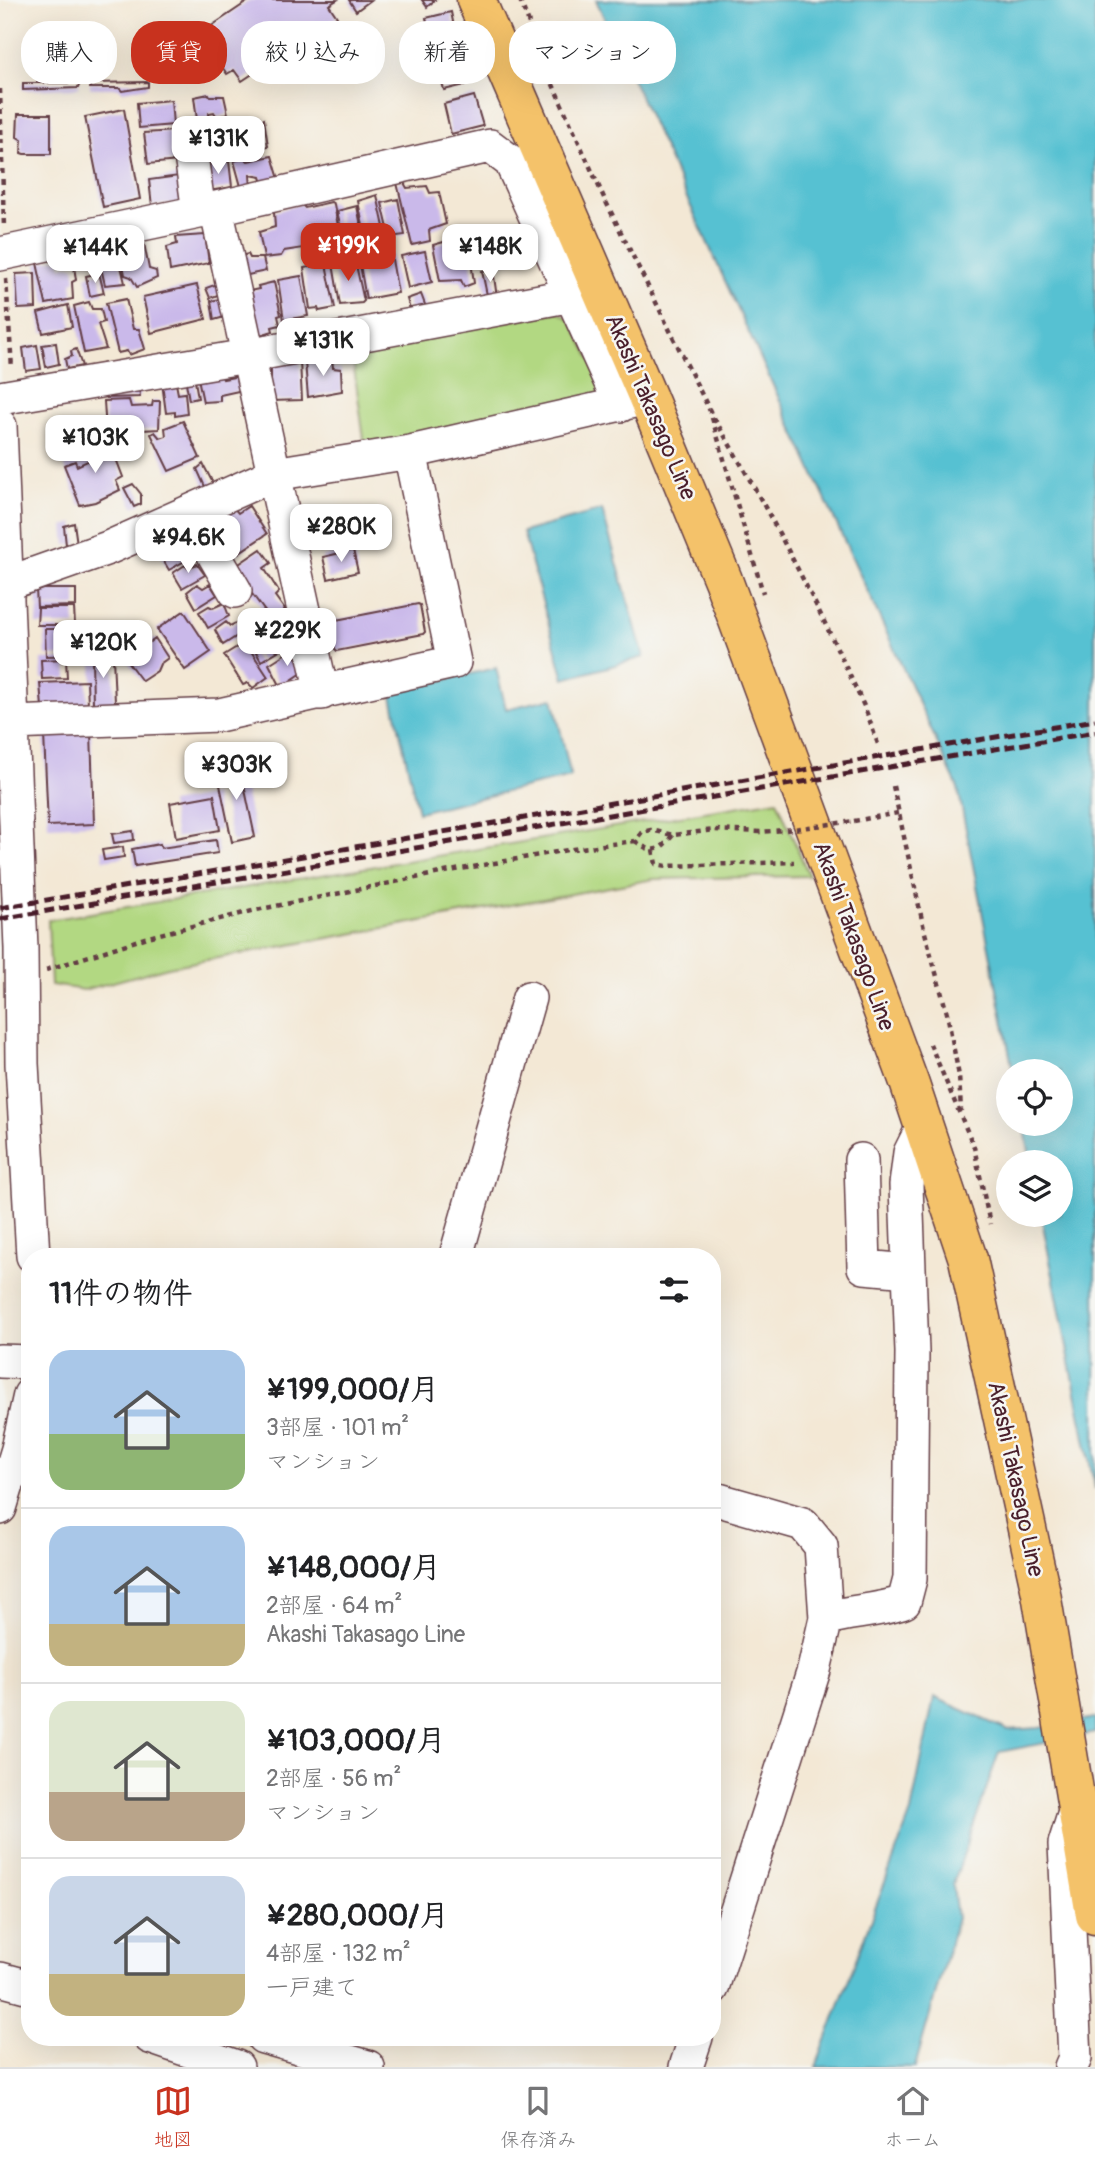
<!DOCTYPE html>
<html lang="ja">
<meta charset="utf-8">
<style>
body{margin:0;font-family:Pangolin,"Klee One",sans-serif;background:#f6f6f6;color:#202124;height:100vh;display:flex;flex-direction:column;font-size:26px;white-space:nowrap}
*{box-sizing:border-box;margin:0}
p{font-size:23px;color:#757577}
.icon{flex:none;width:38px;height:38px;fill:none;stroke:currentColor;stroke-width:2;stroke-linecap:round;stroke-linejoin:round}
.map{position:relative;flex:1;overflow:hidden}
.sheet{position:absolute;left:21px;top:1248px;width:700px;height:798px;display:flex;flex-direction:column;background:#fff;border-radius:28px;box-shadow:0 7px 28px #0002}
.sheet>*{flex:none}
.hud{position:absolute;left:21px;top:21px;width:700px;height:63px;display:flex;gap:14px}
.tools{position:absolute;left:996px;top:1059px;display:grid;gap:14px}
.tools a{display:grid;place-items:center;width:77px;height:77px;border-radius:50%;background:#fff;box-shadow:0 7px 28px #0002;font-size:35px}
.price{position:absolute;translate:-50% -60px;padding:0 16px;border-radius:14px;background:#fff;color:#222;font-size:23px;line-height:46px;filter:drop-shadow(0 2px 4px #0008)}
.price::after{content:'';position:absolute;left:50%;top:42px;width:21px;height:16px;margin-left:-10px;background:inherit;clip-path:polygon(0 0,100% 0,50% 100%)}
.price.active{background:#c8321e;color:#fff}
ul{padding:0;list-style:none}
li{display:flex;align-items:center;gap:21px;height:175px;padding:0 28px}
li+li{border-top:2px solid #e0e0e0}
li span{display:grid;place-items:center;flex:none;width:196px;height:140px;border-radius:21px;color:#555}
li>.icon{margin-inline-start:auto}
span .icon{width:84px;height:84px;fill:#fffc;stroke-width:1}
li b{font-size:30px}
h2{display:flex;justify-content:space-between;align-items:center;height:84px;padding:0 28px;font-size:30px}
.tag{padding:0 24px;border-radius:28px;background:#fff;box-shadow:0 7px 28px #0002;font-size:24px;line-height:63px}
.tag.active{background:#c8321e;color:#fff}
.dock{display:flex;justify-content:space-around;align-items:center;height:98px;border-top:2px solid #e0e0e0;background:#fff;font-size:19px;color:#757577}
.dock a{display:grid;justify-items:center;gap:4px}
.dock .active{color:#c8321e}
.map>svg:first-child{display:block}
.green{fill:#b2d882;stroke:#7e7c56;stroke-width:2}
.water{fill:#56c1d2;stroke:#50707e;stroke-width:2}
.building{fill:#cab9ea}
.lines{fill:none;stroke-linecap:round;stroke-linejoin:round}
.minor-casing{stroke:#633d44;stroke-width:36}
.major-casing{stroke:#633d44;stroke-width:41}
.path{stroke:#633d44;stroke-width:4.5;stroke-dasharray:5 5;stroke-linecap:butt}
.minor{stroke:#fff;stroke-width:33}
.major{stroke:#f4c26a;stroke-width:38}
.rail{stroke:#4a1f2b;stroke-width:5;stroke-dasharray:10 5;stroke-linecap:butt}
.path-bridge{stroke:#633d44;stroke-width:4.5;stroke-dasharray:5 5;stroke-linecap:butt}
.labels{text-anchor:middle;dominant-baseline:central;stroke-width:5;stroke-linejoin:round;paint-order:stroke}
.street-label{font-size:23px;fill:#4a1f2b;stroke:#f6f6f2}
</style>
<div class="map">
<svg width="1095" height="2067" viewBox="0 0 1095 2067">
<rect width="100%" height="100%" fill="#f6f6f2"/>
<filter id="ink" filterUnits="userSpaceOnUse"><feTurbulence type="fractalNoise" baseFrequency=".0143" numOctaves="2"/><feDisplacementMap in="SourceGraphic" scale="14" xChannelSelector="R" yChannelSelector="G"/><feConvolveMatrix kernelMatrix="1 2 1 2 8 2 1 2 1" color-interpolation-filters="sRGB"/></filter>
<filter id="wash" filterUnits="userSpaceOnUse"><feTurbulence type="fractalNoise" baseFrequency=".00686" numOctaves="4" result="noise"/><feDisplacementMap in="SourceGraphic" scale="28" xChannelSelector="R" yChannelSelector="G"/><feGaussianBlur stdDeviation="1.57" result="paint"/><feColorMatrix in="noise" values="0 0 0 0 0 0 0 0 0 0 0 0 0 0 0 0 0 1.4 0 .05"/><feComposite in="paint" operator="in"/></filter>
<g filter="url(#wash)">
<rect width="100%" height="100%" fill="#f3e8d5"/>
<!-- green -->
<path class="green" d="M 558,312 L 570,319 L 609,393 L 366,453 L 351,347 Z
M 777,800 L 809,876 L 654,879 L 168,967 L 84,990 L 51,985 L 48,920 Z"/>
<!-- water -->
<path class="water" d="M 596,0 L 1095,0 L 1095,1489 L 1041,1215 L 1060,1214 L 1060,1162 L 1031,1162 L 1024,1124 L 1060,1124 L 1060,1071 L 1013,1071 L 958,788 Z
M 602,510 L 644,657 L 564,679 L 523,532 Z
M 496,668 L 506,709 L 553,698 L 571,777 L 418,812 L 391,692 Z
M 934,1697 L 1007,1730 L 1039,1728 L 1095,1718 L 1095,1733 L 999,1752 L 953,1885 L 957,1918 L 915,2067 L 816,2067 L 911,1812 Z"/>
<g id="blocks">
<!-- building -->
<path class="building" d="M 250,0 L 337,0 L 329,5 L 337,17 L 242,81 L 234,70 L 227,74 L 207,45 L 214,40 L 207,29 Z
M 349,0 L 371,0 L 356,11 Z
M 422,0 L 435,0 L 427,7 Z
M 451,12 L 457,41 L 433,47 L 426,18 Z
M 459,58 L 465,85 L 444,90 L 437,63 Z
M 148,82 L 148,87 L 122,91 L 119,88 L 90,88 L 90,83 Z
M 23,83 L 80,83 L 78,88 L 23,90 Z
M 209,94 L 210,96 L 224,96 L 228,114 L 217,117 L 214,112 L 209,113 L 209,118 L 197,120 L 194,97 Z
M 474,96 L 483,126 L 451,134 L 444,104 Z
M 171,100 L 173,125 L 139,128 L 137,103 Z
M 124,109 L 140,199 L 103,207 L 85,117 Z
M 18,114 L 51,114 L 51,154 L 24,154 L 21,153 L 22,140 L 17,137 Z
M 264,119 L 268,146 L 239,153 L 233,126 Z
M 228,129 L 231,153 L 202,156 L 200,132 Z
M 174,131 L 178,161 L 148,164 L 144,133 Z
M 272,156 L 279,179 L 264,186 L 261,177 L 250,175 L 251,188 L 242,190 L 234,161 L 244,158 L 248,161 Z
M 229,161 L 232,187 L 209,191 L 204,165 Z
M 186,175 L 190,201 L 152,206 L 149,180 Z
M 403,181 L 407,188 L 427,186 L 430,193 L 439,192 L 446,224 L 429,230 L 430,241 L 412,245 L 397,183 Z
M 377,195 L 388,245 L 373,250 L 370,248 L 368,237 L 365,236 L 358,201 Z
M 398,199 L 405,235 L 390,237 L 382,203 Z
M 331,202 L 334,204 L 341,243 L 305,251 L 303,248 L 284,251 L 281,256 L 264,258 L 259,232 L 275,227 L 274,212 L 301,204 L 305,208 Z
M 357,206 L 366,251 L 347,254 L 337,211 Z
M 520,231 L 525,251 L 514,255 L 513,261 L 494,264 L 489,251 L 480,252 L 476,240 L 478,238 Z
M 205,235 L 209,263 L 170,271 L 167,247 L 177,244 L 176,237 Z
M 143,238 L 149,269 L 156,271 L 157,278 L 137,287 L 131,277 L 125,275 L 119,243 Z
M 451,240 L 454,248 L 467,245 L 469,247 L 474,283 L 464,287 L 461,280 L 440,281 L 433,245 Z
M 425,251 L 432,282 L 408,288 L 401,256 Z
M 118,254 L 125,283 L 105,285 L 99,259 Z
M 248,254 L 250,258 L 263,258 L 266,271 L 243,276 L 238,257 Z
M 391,254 L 398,293 L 366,299 L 359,259 Z
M 60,258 L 62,266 L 74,266 L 76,280 L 72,282 L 73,299 L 46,304 L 37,263 Z
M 335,261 L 347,261 L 348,264 L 356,265 L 364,301 L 362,303 L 340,305 L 333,264 Z
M 326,264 L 335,308 L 319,311 L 318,308 L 310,309 L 304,268 Z
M 493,269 L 497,298 L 488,300 L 482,271 Z
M 35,273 L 36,308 L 18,309 L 16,274 Z
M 99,273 L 104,293 L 90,296 L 86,276 Z
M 301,276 L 308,316 L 284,320 L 278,280 Z
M 274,282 L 281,315 L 278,316 L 280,325 L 272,327 L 273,331 L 260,335 L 245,292 L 259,289 L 258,286 Z
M 220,283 L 223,293 L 210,298 L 206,288 Z
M 197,285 L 206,319 L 151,333 L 143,297 Z
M 421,294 L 427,310 L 411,313 L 407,299 Z
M 224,298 L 228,316 L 214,320 L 211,301 Z
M 126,299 L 133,329 L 139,329 L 145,349 L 129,355 L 127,351 L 118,353 L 106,303 Z
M 89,302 L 92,309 L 101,309 L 104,322 L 98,324 L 106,349 L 84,353 L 74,306 Z
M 68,305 L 72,327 L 43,333 L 38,313 Z
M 56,343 L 59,364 L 46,367 L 42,345 Z
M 37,345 L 41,369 L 26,371 L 23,348 Z
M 76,349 L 82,366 L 67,369 L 65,359 L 72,356 L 71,351 Z
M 332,358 L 333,368 L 341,369 L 342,391 L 308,397 L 305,362 Z
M 300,361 L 302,400 L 271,401 L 271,364 Z
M 193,369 L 198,398 L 189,400 L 184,371 Z
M 174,373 L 178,394 L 185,393 L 187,414 L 175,416 L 175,412 L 166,413 L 161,375 Z
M 221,374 L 223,379 L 240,376 L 243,390 L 220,395 L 220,401 L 203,402 L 198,378 Z
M 139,384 L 140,397 L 106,398 L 105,385 Z
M 129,400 L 131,407 L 152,406 L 153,401 L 160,401 L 159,429 L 106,432 L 104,401 Z
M 183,421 L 200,458 L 169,471 L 151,434 L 155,432 L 160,438 L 166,436 L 165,428 Z
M 102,439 L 106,453 L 113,451 L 123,477 L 116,481 L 120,490 L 95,502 L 80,505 L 64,465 L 75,461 L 77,466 L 90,460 L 89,442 Z
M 203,464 L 214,485 L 206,489 L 197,469 Z
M 133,484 L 141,494 L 141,504 L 134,507 L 124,488 Z
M 249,506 L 267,534 L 232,557 L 213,529 L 223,522 L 221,516 L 233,507 L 238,513 Z
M 74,523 L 77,544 L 66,545 L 64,526 Z
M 341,524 L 343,529 L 348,527 L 351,541 L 322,548 L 318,531 Z
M 172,535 L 178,544 L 187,539 L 195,555 L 169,570 L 155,547 Z
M 261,549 L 271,563 L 264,568 L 279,592 L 275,596 L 285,610 L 272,621 L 233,568 Z
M 353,550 L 358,572 L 328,579 L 323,557 Z
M 197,564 L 205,575 L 182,588 L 173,573 L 185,565 L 188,568 Z
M 197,584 L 203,588 L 210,584 L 217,595 L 196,608 L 187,592 Z
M 36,589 L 76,589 L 76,606 L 37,607 Z
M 224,603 L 229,616 L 208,628 L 199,612 L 209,606 L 213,608 Z
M 418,604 L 420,605 L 425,632 L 423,634 L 337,651 L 335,649 L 329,623 L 331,621 Z
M 38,608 L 74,608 L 75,625 L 37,625 Z
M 184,611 L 211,652 L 185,670 L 157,629 Z
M 242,620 L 248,629 L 223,645 L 215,630 L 226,622 L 230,626 Z
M 267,627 L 283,648 L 261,661 L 256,652 L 265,645 L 258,634 Z
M 45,629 L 59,629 L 62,643 L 87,643 L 88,655 L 46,656 Z
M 155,638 L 168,658 L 160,664 L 157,671 L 142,681 L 124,657 L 139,645 L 143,647 Z
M 245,642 L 268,677 L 253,688 L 248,683 L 243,685 L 224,655 Z
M 291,650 L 305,671 L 281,687 L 269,664 Z
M 111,655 L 113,657 L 115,702 L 113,704 L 93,703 L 92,657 Z
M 66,659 L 67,678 L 42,679 L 41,660 Z
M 87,681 L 88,705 L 42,707 L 40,683 Z
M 91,732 L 94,824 L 48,826 L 44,734 Z
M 239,761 L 255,837 L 232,842 L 216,766 Z
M 214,795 L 220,830 L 176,838 L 170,803 Z
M 133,831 L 134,840 L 114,843 L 112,834 Z
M 216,840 L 218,853 L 135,866 L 132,849 L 160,844 L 161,848 Z
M 123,847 L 124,857 L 104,860 L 102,850 Z"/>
</g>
</g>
<g filter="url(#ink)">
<use href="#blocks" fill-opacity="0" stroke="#633d44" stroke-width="2"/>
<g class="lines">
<!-- minor casing -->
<g class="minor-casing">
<path id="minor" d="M 190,149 L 199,212
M 216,208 L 322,693
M 0,254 L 199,212 L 490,146 L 511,162 L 621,405
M 0,398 L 247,356 L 572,295
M 0,426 L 21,948 L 22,1064 L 33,1256
M 190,513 L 235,591
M 6,584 L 108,548 L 274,474 L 410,452 L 643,399
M 12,723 L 219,715 L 454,662 L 410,452
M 861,1160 L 864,1267 L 909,1271
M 456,1256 L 529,998
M 0,1361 L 30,1362
M 712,1498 L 803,1524 L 821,1546 L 826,1618 L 814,1670 L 712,1988
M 0,1508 L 18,1449 L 30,1395
M 826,1618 C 853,1611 879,1611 904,1602 L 910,1579 L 912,1352 L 906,1185 L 910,1153 L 924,1125
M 0,1979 L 30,1987
M 150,2037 L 237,2067
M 263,2037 L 368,2067
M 686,2067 L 696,2037
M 1071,2067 L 1075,2058 L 1065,1844 L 1076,1809"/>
</g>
<!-- major casing -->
<g class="major-casing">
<path id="major" d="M 476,0 L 648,398 L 723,580 L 909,1082 L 968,1259 L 1041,1593 L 1095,1915"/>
</g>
<!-- path -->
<path class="path" d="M 520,0 L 550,78 L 605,200 L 710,411 L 763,593
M 0,89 L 4,228
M 6,279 L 12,368
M 714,418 C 769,510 819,607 863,704 C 869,717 873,731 878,744
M 893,786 L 924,929 L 947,1013 L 959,1076 L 961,1111
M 854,821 L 898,813
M 635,841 C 653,854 659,852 673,835
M 653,850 L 656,864 L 667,866 L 794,862
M 46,970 L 148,937 L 256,910 L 450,871 L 573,849 L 635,841 L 642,832 L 651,830 L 673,835 L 715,830 L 760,832 L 784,830
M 930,1044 L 974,1147 L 990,1224"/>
<!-- minor -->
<use href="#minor" class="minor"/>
<!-- major -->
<use href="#major" class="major"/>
<!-- rail -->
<path class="rail" d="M 0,908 L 1095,720
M 0,919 L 1095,732"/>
<!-- path-bridge -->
<path class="path-bridge" d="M 786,830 L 854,821"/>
</g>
</g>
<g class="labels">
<!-- street labels -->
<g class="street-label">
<text transform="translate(651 407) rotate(67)">Akashi Takasago Line</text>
<text transform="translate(854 936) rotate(70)">Akashi Takasago Line</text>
<text transform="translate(1016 1479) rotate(78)">Akashi Takasago Line</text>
</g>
</g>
</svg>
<div class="tools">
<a><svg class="icon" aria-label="locate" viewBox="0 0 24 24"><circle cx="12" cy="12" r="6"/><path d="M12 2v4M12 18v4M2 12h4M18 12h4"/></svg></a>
<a><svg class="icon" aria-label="layers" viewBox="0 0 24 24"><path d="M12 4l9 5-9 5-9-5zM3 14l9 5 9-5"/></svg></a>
</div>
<b class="price" style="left:218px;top:176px">¥131K</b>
<b class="price active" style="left:348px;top:283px">¥199K</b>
<b class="price" style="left:490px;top:284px">¥148K</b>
<b class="price" style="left:95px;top:285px">¥144K</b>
<b class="price" style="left:323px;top:378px">¥131K</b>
<b class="price" style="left:95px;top:475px">¥103K</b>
<b class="price" style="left:341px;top:564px">¥280K</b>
<b class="price" style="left:188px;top:575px">¥94.6K</b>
<b class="price" style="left:287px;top:668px">¥229K</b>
<b class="price" style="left:103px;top:680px">¥120K</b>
<b class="price" style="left:236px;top:802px">¥303K</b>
<div class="hud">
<a class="tag">購入</a>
<a class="tag active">賃貸</a>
<a class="tag">絞り込み</a>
<a class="tag">新着</a>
<a class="tag">マンション</a>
</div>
<section class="sheet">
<h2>11件の物件<svg class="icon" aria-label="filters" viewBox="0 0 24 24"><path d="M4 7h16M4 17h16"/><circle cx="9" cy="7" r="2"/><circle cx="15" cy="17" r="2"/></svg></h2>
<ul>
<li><span style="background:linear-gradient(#a9c7e8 60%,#8fb573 0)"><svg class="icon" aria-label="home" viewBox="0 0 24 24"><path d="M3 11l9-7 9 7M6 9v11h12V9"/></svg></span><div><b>¥199,000/月</b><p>3部屋 · 101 m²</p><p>マンション</p></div></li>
<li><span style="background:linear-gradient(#a9c7e8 70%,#c2b280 0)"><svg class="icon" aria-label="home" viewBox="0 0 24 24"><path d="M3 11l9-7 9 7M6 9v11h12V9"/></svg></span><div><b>¥148,000/月</b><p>2部屋 · 64 m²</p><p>Akashi Takasago Line</p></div></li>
<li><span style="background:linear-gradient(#dfe7d0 65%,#b9a48a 0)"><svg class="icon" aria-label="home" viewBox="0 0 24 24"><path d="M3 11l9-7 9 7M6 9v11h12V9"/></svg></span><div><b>¥103,000/月</b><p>2部屋 · 56 m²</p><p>マンション</p></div></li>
<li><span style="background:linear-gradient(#c9d6e8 70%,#c2b280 0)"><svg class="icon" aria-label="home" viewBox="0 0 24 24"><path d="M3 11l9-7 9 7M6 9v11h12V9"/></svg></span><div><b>¥280,000/月</b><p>4部屋 · 132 m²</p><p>一戸建て</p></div></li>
</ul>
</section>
</div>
<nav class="dock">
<a class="active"><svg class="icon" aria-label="map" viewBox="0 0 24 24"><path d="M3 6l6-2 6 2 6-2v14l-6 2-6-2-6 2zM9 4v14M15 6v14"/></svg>地図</a>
<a><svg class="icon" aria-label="saved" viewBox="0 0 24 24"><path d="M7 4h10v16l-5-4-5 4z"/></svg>保存済み</a>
<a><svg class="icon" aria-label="home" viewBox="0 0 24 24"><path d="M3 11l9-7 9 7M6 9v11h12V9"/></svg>ホーム</a>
</nav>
